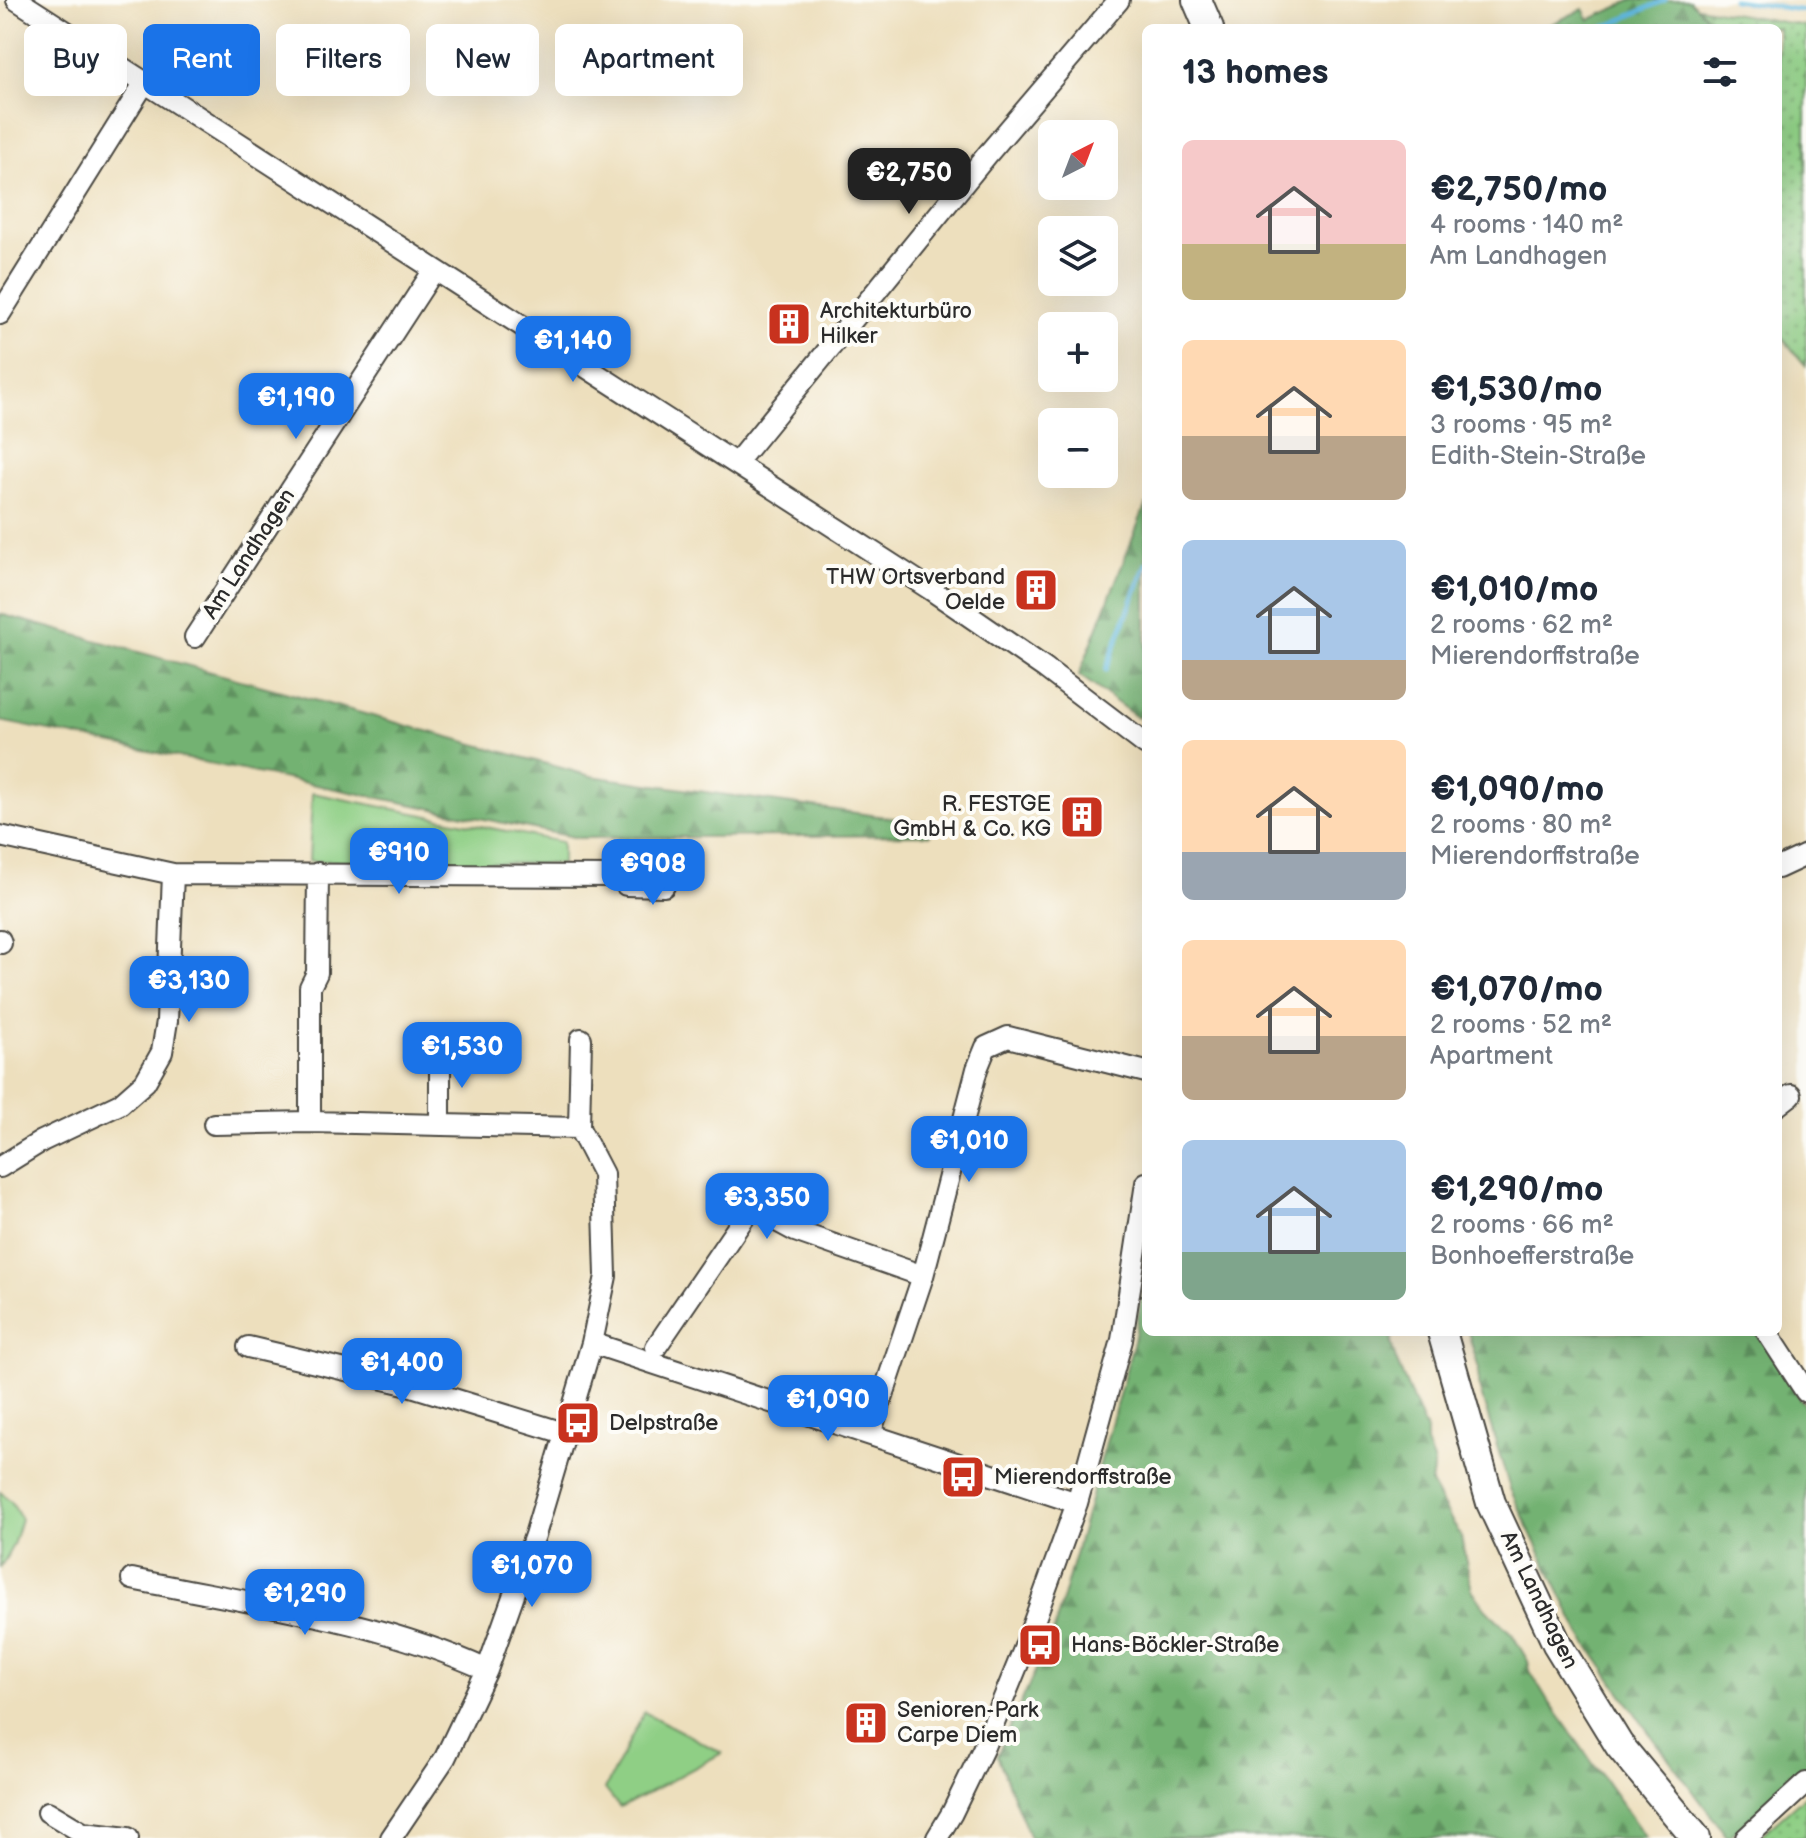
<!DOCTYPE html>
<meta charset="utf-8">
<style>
body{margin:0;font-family:"Balsamiq Sans",sans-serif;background:#f6f6f7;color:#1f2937;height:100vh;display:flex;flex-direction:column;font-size:30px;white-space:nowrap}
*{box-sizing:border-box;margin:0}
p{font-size:26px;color:#747a83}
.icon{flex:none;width:44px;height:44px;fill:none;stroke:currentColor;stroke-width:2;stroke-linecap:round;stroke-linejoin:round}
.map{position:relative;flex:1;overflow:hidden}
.panel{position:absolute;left:1142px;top:24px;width:640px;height:1312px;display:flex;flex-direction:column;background:#fff;border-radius:12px;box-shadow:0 8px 32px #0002}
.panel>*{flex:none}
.guide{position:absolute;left:24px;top:24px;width:760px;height:72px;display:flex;gap:16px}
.needle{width:52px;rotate:42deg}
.buttons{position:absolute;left:1038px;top:120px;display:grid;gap:16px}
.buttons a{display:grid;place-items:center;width:80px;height:80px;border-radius:12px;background:#fff;box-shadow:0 8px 32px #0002;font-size:40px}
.price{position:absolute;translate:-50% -68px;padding:0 18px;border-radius:16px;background:#1a73e8;color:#fff;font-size:26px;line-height:52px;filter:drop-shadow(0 2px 4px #0008)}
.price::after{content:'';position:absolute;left:50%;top:48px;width:24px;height:18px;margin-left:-12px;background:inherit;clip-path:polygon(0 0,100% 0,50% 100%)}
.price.current{background:#222;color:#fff}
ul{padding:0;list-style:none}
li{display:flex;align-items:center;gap:24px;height:200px;padding:0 40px}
li span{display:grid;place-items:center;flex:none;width:224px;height:160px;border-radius:12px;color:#555}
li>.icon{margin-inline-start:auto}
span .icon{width:96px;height:96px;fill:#fffc;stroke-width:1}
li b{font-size:34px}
h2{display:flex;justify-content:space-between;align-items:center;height:96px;padding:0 40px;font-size:34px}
.chip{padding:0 28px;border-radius:12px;background:#fff;box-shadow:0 8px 32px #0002;font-size:28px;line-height:72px}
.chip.current{background:#1a73e8;color:#fff}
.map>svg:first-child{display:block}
.grass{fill:url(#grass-dots);stroke:#5d7d58;stroke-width:2}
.forest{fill:url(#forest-firs);stroke:#4f6e4e;stroke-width:2}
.green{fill:#8fcf85;stroke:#5d7d58;stroke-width:2}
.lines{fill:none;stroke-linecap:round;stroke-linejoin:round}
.stream{stroke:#61b8de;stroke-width:5}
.street-casing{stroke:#484641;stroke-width:24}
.secondary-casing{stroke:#484641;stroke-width:32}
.street{stroke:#fff;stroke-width:20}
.secondary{stroke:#fff;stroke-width:28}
.labels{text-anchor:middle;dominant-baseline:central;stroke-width:8;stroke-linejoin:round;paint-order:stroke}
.poi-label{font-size:22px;fill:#2b2b2b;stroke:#fdfcf7;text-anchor:start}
.street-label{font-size:22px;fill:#2b2b2b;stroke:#fdfcf7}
</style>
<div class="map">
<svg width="1806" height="1838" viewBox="0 0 1806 1838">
<defs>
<pattern id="grass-dots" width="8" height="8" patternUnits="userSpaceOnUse" patternTransform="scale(2)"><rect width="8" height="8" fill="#8fcf85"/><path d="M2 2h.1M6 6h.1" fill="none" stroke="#75a86d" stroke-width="1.8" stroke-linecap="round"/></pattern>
<pattern id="forest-firs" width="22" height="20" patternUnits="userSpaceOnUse" patternTransform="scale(2)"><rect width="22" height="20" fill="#73b272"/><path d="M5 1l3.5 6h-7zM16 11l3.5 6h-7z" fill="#5f915e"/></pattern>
</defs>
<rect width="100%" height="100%" fill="#fdfcf7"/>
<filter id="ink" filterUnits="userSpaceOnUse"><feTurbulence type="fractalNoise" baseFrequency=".0125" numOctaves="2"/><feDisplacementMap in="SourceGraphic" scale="16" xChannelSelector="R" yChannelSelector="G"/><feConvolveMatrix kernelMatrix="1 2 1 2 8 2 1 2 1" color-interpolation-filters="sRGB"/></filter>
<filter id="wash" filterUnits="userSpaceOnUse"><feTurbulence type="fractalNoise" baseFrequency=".006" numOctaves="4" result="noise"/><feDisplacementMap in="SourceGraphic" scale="32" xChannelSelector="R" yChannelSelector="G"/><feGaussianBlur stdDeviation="1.8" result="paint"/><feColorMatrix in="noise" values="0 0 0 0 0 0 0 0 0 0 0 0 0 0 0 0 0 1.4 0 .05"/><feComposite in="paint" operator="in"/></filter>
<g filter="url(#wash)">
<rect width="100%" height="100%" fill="#eddfbd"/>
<!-- grass -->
<path class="grass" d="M 1697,7 L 1806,26 L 1806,366 L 1778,333 L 1778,28 L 1719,28 Z
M 1806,1795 L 1806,1838 L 1758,1838 Z"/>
<!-- forest -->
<path class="forest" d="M 1633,0 L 1689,0 L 1719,28 L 1543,28 L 1583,9 L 1589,20 Z
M 1146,504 L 1146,697 L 1138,718 L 1079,675 Z
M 0,614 L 591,776 L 928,823 L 930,835 L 578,838 L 0,721 Z
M 1146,1273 L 1146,1332 L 1393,1332 L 1391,1343 L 1396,1360 L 1426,1431 L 1426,1443 L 1434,1463 L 1431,1484 L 1461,1537 L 1472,1590 L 1486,1609 L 1512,1634 L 1528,1661 L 1530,1671 L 1547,1699 L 1646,1838 L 1030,1838 L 997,1755 L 1054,1630 L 1134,1341 Z
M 1468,1332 L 1757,1332 L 1806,1408 L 1806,1767 L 1728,1838 L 1642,1723 L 1580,1634 L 1510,1489 L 1478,1384 L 1479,1369 Z"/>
<!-- green -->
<path class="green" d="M 312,793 L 562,842 L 562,864 L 309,861 Z
M 0,1492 L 11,1501 L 21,1519 L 13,1545 L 0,1569 Z
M 644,1712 L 722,1753 L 620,1808 L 605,1789 Z"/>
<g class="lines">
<!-- stream -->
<path class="stream" d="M 1733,0 L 1806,11
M 1603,28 L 1665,0
M 1106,670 L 1146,564"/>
</g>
</g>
<g filter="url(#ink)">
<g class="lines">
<!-- street casing -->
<g class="street-casing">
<path id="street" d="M 17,0 L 930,589 L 1045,668 L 1146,745
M 0,314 L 145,82
M 737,462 L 987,155 L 1119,0
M 195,637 L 434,270
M 0,836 L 173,874 L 626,876
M 626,860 L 665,861 L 664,886 L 626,885 Z
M 1778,868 L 1806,855
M 0,940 L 1,943
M 1778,1105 L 1791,1095
M 310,1122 L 310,987 L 317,973 L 318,873
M 214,1124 L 310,1122 L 579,1128 L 603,1174 L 606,1276 L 592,1343 L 535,1535 L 487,1670 L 445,1758 L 391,1838
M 440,1125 L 440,1054
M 579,1128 L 581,1039
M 0,1167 L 42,1141 L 120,1104 L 145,1082 L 162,1052 L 167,1021 L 173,874
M 1767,1332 L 1806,1392
M 592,1343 L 1077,1503
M 248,1347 L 405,1384 L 564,1433
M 656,1347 L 763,1190 L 769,1217 L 795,1231 L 923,1276
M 870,1434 L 923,1276 L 977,1069 L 986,1047 L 1008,1037 L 1146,1072
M 132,1579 C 252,1604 376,1619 487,1670
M 48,1812 L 83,1833 L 128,1838
M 937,1838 L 952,1813 L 983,1749 L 1024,1649 L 1077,1503 L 1122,1340 L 1146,1183
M 1746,1838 L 1806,1783"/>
</g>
<!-- secondary casing -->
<g class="secondary-casing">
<path id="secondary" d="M 1197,0 L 1209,28
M 1442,1332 L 1491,1503 L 1557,1644 L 1619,1745 L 1696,1838"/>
</g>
<!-- street -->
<use href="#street" class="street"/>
<!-- secondary -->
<use href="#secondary" class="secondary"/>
</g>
</g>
<!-- icons -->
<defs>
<g id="building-square" transform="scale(2.3)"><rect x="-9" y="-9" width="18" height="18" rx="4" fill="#c8321e" stroke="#fdfcf7"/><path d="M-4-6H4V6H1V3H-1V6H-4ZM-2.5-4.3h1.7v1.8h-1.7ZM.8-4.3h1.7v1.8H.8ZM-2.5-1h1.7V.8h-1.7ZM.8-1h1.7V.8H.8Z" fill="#fff"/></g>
<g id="bus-square" transform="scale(2.3)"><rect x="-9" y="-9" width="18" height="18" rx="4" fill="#c8321e" stroke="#fdfcf7"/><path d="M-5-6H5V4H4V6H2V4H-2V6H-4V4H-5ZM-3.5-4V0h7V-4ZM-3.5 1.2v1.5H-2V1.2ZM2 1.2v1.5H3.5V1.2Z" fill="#fff"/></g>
</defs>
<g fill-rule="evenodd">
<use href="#building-square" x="789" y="324"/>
<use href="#building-square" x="1036" y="590"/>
<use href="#building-square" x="1082" y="817"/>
<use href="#bus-square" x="578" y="1423"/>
<use href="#bus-square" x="963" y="1477"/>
<use href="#bus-square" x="1040" y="1645"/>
<use href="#building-square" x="866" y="1723"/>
</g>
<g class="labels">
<!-- poi labels -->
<g class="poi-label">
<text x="820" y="311">Architekturbüro<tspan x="820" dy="25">Hilker</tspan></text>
<text x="1005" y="577" text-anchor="end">THW Ortsverband<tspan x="1005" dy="25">Oelde</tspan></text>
<text x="1051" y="804" text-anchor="end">R. FESTGE<tspan x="1051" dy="25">GmbH &amp; Co. KG</tspan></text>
<text x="609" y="1423">Delpstraße</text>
<text x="994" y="1477">Mierendorffstraße</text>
<text x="1071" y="1645">Hans-Böckler-Straße</text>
<text x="897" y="1710">Senioren-Park<tspan x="897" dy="25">Carpe Diem</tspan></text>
</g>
<!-- street labels -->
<g class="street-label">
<text transform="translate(249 554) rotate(-57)">Am Landhagen</text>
<text transform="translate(1539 1600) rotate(64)">Am Landhagen</text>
</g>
</g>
</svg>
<div class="buttons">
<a><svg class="needle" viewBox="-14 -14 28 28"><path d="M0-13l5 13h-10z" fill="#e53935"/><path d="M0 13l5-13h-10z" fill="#747a83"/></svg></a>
<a><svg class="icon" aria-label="layers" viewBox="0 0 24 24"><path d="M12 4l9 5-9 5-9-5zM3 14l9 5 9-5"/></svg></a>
<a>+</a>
<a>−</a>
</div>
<b class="price current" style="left:909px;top:216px">€2,750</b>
<b class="price" style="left:573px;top:384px">€1,140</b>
<b class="price" style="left:296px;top:441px">€1,190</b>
<b class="price" style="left:399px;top:896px">€910</b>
<b class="price" style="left:653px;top:907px">€908</b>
<b class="price" style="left:189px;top:1024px">€3,130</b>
<b class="price" style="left:462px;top:1090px">€1,530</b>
<b class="price" style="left:969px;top:1184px">€1,010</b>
<b class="price" style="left:767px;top:1241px">€3,350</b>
<b class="price" style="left:402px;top:1406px">€1,400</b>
<b class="price" style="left:828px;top:1443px">€1,090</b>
<b class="price" style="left:532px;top:1609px">€1,070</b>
<b class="price" style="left:305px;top:1637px">€1,290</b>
<div class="guide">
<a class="chip">Buy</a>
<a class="chip current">Rent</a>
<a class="chip">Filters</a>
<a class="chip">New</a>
<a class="chip">Apartment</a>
</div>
<section class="panel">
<h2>13 homes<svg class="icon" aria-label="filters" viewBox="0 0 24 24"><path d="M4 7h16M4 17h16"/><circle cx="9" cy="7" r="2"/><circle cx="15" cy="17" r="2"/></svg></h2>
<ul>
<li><span style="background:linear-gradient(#f6c9c9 65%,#c2b280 0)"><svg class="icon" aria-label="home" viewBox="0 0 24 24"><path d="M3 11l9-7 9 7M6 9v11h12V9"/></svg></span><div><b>€2,750/mo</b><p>4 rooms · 140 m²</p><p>Am Landhagen</p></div></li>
<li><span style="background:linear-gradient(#ffd9b3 60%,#b9a48a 0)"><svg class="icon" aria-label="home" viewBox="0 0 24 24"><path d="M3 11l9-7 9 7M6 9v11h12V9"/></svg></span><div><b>€1,530/mo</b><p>3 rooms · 95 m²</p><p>Edith-Stein-Straße</p></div></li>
<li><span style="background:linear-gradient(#a9c7e8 75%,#b9a48a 0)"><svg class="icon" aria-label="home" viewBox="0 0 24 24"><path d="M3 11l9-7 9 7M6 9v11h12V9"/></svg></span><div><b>€1,010/mo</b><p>2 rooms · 62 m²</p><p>Mierendorffstraße</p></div></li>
<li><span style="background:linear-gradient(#ffd9b3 70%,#9aa5b1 0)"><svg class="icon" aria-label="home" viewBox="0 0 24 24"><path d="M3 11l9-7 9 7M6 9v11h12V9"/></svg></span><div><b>€1,090/mo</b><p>2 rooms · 80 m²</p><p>Mierendorffstraße</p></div></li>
<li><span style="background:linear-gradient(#ffd9b3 60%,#b9a48a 0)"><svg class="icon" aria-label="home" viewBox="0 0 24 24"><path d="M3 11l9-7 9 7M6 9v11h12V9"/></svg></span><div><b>€1,070/mo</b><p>2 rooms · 52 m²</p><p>Apartment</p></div></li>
<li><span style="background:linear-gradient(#a9c7e8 70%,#7fa58c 0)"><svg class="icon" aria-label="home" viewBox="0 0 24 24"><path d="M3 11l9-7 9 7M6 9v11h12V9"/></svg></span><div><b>€1,290/mo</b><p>2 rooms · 66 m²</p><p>Bonhoefferstraße</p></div></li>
</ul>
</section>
</div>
